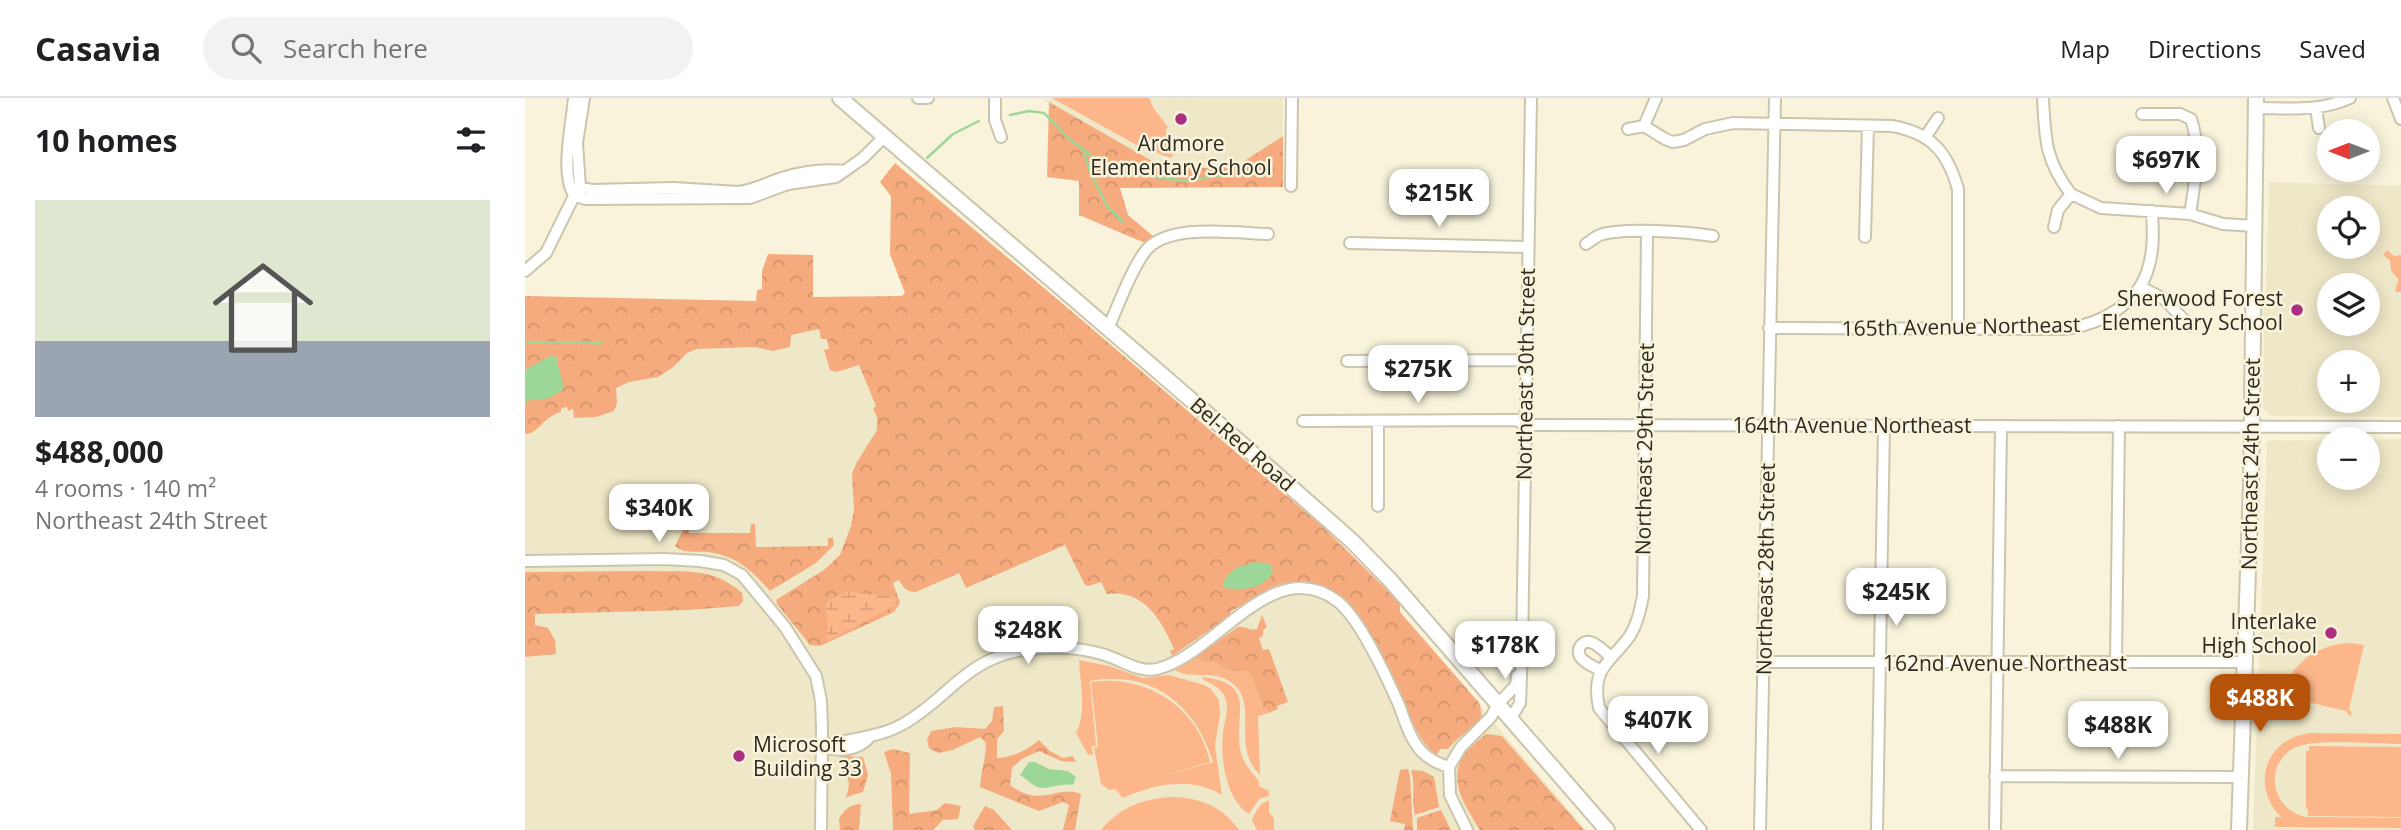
<!DOCTYPE html>
<meta charset="utf-8">
<style>
body{margin:0;font-family:"Open Sans",sans-serif;background:#f2f2f2;color:#202124;height:100vh;display:flex;flex-direction:column;font-size:26px;white-space:nowrap}
*{box-sizing:border-box;margin:0}
p{font-size:23px;color:#757577}
.icon{flex:none;width:38px;height:38px;fill:none;stroke:currentColor;stroke-width:2;stroke-linecap:round;stroke-linejoin:round}
.map{position:relative;flex:1;overflow:hidden}
.side{display:flex;flex-direction:column;background:#fff;width:525px}
.side>*{flex:none}
.needle{width:46px;rotate:270deg}
.buttons{position:absolute;left:1792px;top:21px;display:grid;gap:14px}
.buttons a{display:grid;place-items:center;width:63px;height:63px;border-radius:50%;background:#fff;box-shadow:0 4px 18px #0003;font-size:35px}
.price{position:absolute;translate:-50% -60px;padding:0 16px;border-radius:14px;background:#fff;color:#222;font-size:23px;line-height:46px;filter:drop-shadow(0 2px 4px #0008)}
.price::after{content:'';position:absolute;left:50%;top:42px;width:21px;height:16px;margin-left:-10px;background:inherit;clip-path:polygon(0 0,100% 0,50% 100%)}
.price.selected{background:#b45309;color:#fff}
ul{padding:0;list-style:none}
li{display:grid;align-content:center;gap:14px;height:371px;padding:0 35px}
li+li{border-top:2px solid #e0e0e0}
li span{display:grid;place-items:center;height:217px;border-radius:0px;color:#555}
li>.icon{margin-inline-start:auto}
span .icon{width:126px;height:126px;fill:#fffc;stroke-width:1}
li b{font-size:30px}
h2{display:flex;justify-content:space-between;align-items:center;height:84px;padding:0 35px;font-size:30px}
header{display:flex;align-items:center;gap:42px;box-sizing:border-box;height:98px;padding:0 35px;background:#fff;border-bottom:2px solid #e0e0e0}
header strong{font-size:33px}
nav{display:flex;gap:38px;margin-inline-start:auto;font-size:24px}
.search{width:490px;height:63px;background:#f2f2f2;display:flex;align-items:center;gap:18px;box-sizing:border-box;padding:0 24px;border-radius:38px;color:#757577;font-size:26px}
main{display:flex;flex:1;min-height:0}
.map>svg:first-child{display:block}
.built{fill:#efe8c8;fill-rule:evenodd}
.green{fill:#fcb68a}
.forest{fill:url(#forest-crowns)}
.wetland{fill:url(#wetland-marsh)}
.water{fill:#9cd798}
.lines{fill:none;stroke-linecap:round;stroke-linejoin:round}
.stream{stroke:#9cd798;stroke-width:2.5}
.minor-casing{stroke:#cac5ad;stroke-width:14}
.major-casing{stroke:#cac5ad;stroke-width:18}
.minor{stroke:#fff;stroke-width:10}
.major{stroke:#fff;stroke-width:14}
.poi-dot{fill:#ab2f81;stroke:#f8f3da;stroke-width:2.5}
.labels{text-anchor:middle;dominant-baseline:central;stroke-width:5;stroke-linejoin:round;paint-order:stroke}
.poi-label{font-size:21px;fill:#2d2b21;stroke:#f8f3da;text-anchor:end}
.street-label{font-size:21px;fill:#2d2b21;stroke:#f8f3da}
</style>
<header>
<strong>Casavia</strong>
<div class="search"><svg class="icon" aria-label="search" viewBox="0 0 24 24"><circle cx="10" cy="10" r="6"/><path d="M15 15l6 6"/></svg>Search here</div>
<nav><a>Map</a><a>Directions</a><a>Saved</a></nav>
</header>
<main>
<section class="side">
<h2>10 homes<svg class="icon" aria-label="filters" viewBox="0 0 24 24"><path d="M4 7h16M4 17h16"/><circle cx="9" cy="7" r="2"/><circle cx="15" cy="17" r="2"/></svg></h2>
<ul>
<li><span style="background:linear-gradient(#dfe7d0 65%,#9aa5b1 0)"><svg class="icon" aria-label="home" viewBox="0 0 24 24"><path d="M3 11l9-7 9 7M6 9v11h12V9"/></svg></span><div><b>$488,000</b><p>4 rooms · 140 m²</p><p>Northeast 24th Street</p></div></li>
</ul>
</section>
<div class="map">
<svg width="1876" height="732" viewBox="0 0 1876 732">
<defs>
<pattern id="forest-crowns" width="20" height="18" patternUnits="userSpaceOnUse" patternTransform="scale(1.75)"><rect width="20" height="18" fill="#f5ab7d"/><path d="M2 6a3 3 0 1 1 6 0M12 15a3 3 0 1 1 6 0" fill="none" stroke="#d2936c"/></pattern>
<pattern id="wetland-marsh" width="20" height="14" patternUnits="userSpaceOnUse" patternTransform="scale(1.75)"><rect width="20" height="14" fill="#fcb68a"/><path d="M1 5h8M5 5V1M11 12h8M15 12V8" fill="none" stroke="#d89d77"/></pattern>
</defs>
<rect width="100%" height="100%" fill="#f8f3da"/>
<!-- built -->
<path class="built" d="M 758,0 L 758,38 L 710,69 L 641,71 L 517,1 Z
M 1744,84 L 1876,88 L 1876,319 L 1746,318 L 1738,310 L 1739,198 L 1741,190 ZM 1804,110 L 1843,110 L 1843,149 L 1804,149 ZM 1804,187 L 1843,187 L 1843,226 L 1804,226 ZM 1804,264 L 1843,264 L 1843,303 L 1804,303 Z
M 0,203 L 531,207 L 825,457 L 1061,732 L 0,732 Z
M 1876,341 L 1876,732 L 1728,732 L 1742,344 L 1746,342 L 1804,343 L 1804,380 L 1843,380 L 1843,342 Z"/>
<!-- green -->
<path class="green" d="M 527,0 L 624,0 C 628,12 636,19 643,29 L 640,33 L 651,48 L 646,60 L 615,49 Z
M 1862,152 L 1869,158 L 1876,157 L 1876,194 L 1870,194 C 1874,175 1876,187 1866,172 L 1865,162 L 1858,157 Z
M 1825,545 L 1839,547 L 1824,611 L 1827,616 L 1825,618 L 1821,613 L 1757,598 C 1766,565 1791,547 1825,545 Z
M 670,559 L 679,564 L 691,564 L 701,572 L 723,574 C 736,589 728,598 744,615 L 733,618 L 735,677 C 704,647 737,603 704,583 C 687,572 666,582 650,572 Z
M 554,562 L 584,568 L 618,580 L 644,577 L 679,587 L 686,591 L 694,602 L 695,616 L 690,648 L 697,697 C 666,678 630,686 598,700 L 590,691 L 584,692 L 576,686 L 569,650 L 573,649 L 566,584 C 621,576 673,609 685,664 L 620,683 L 688,664 C 671,607 626,571 565,583 L 571,648 L 567,648 L 568,656 L 563,657 L 551,635 C 562,615 555,584 554,562 Z
M 678,579 C 736,586 706,620 716,655 C 719,666 727,675 734,683 L 734,688 L 744,693 L 744,698 L 734,701 L 724,716 C 701,702 695,660 698,635 C 699,624 704,613 701,602 C 698,591 687,586 677,581 Z
M 1787,635 L 1876,636 L 1876,646 C 1853,646 1792,641 1774,648 C 1756,654 1746,673 1751,691 C 1755,706 1766,716 1781,719 L 1876,720 L 1876,730 L 1750,729 L 1750,719 L 1756,719 C 1724,687 1742,638 1787,635 Z
M 1784,648 L 1876,649 L 1876,719 L 1783,718 L 1783,711 L 1781,711 L 1781,653 L 1784,653 Z
M 648,699 C 676,700 698,709 714,732 L 576,732 C 595,709 619,700 648,699 Z
M 744,702 L 744,715 L 749,720 L 749,732 L 732,732 L 727,722 C 731,713 734,706 744,702 Z"/>
<!-- forest -->
<path class="forest" d="M 524,4 L 641,71 L 710,69 L 758,38 L 758,89 L 595,90 L 603,117 L 628,138 L 620,145 L 554,117 L 554,83 L 522,79 Z
M 370,65 L 551,217 L 798,429 L 875,505 L 875,514 L 955,606 L 957,621 L 930,643 L 923,651 L 915,651 L 912,657 C 893,644 886,619 877,599 C 869,581 859,563 850,546 C 829,511 802,473 756,486 C 738,491 720,506 705,514 L 706,517 L 647,558 L 645,553 L 649,551 C 636,521 618,491 582,496 L 576,484 L 564,488 L 560,487 L 540,447 L 441,490 L 434,475 L 391,494 C 381,494 379,490 374,482 L 368,485 L 375,505 L 369,514 L 295,548 L 285,547 L 252,506 L 251,502 L 299,472 L 315,457 L 326,428 L 329,412 L 327,375 L 332,364 L 352,332 L 352,319 L 348,311 L 351,308 L 334,267 L 312,274 L 305,272 L 299,252 L 304,251 L 302,241 L 296,241 L 294,231 L 266,237 L 265,249 L 248,253 L 230,249 L 172,251 L 162,255 L 147,270 L 133,279 L 104,284 L 91,290 L 92,305 L 89,313 L 71,319 L 49,320 L 48,311 L 43,313 L 42,309 L 36,310 L 36,314 C 18,319 12,337 0,336 L 0,198 L 231,203 L 232,192 L 237,191 L 237,173 L 243,156 L 288,157 L 288,199 L 377,198 L 380,195 L 365,156 L 366,98 L 355,84 Z
M 226,426 L 230,426 L 231,449 L 303,448 L 303,440 L 308,440 L 309,447 L 291,465 L 245,493 C 226,472 212,458 183,454 C 171,453 160,456 150,448 L 160,428 L 164,428 L 164,435 L 225,435 Z
M 124,473 C 161,474 188,469 217,495 L 218,503 L 214,508 L 164,512 L 10,516 L 10,527 L 23,530 L 30,542 L 31,556 L 0,559 L 0,474 Z
M 737,517 L 742,529 L 738,532 L 738,538 L 734,540 L 738,552 L 744,551 L 763,604 L 752,608 L 753,611 L 744,615 C 729,599 735,588 723,574 L 701,572 L 691,564 L 679,564 L 670,559 L 713,529 C 720,528 724,533 732,531 Z
M 478,608 L 479,633 L 472,641 L 472,660 C 489,659 500,653 514,642 L 525,653 L 538,660 L 548,658 L 551,664 L 536,663 L 514,653 L 497,661 L 487,670 L 485,687 C 517,711 531,686 556,696 L 550,732 L 538,732 L 544,707 L 538,704 L 514,713 L 455,689 C 456,673 461,660 461,645 L 455,639 L 428,652 L 413,655 L 404,650 L 402,642 L 406,633 L 431,629 L 460,631 L 467,623 L 469,609 Z
M 961,636 L 977,638 L 1059,732 L 955,732 C 941,709 921,682 940,655 C 946,648 954,642 961,636 Z
M 368,651 L 385,655 L 384,716 L 412,712 L 420,705 L 436,708 L 433,721 L 418,722 L 408,732 L 368,732 L 366,675 L 359,654 Z
M 318,658 L 338,659 L 343,677 L 338,694 L 321,699 C 330,675 315,679 312,662 Z
M 883,671 L 885,678 L 888,732 L 879,732 L 880,726 L 865,723 L 875,672 Z
M 886,672 L 898,673 L 909,679 L 914,709 L 890,717 C 886,702 891,687 886,672 Z
M 336,706 L 334,732 L 315,732 L 314,721 C 320,711 324,707 336,706 Z
M 460,708 L 469,712 L 487,732 L 450,732 L 448,728 Z
M 916,712 L 926,732 L 892,732 L 892,720 Z"/>
<!-- wetland -->
<path class="wetland" d="M 322,494 L 370,499 L 371,507 L 302,543 L 301,507 L 306,501 Z"/>
<!-- water -->
<path class="water" d="M 25,258 L 32,259 C 32,272 38,278 38,291 C 28,300 18,303 5,301 L 1,305 L 0,315 L 0,272 Z
M 733,464 L 745,466 L 748,474 C 739,492 717,492 699,490 L 698,486 C 704,470 717,467 733,464 Z
M 504,664 L 510,664 L 524,671 L 543,673 L 551,679 L 548,687 C 536,685 528,690 516,690 C 508,689 502,681 495,677 Z"/>
<g class="lines">
<!-- stream -->
<path class="stream" d="M 485,17 L 504,13 L 519,15 L 544,41 L 567,58 L 608,76 L 659,83 L 705,76
M 558,51 L 565,74 L 582,108 L 598,124
M 402,60 L 428,36 L 454,23
M 0,244 L 77,245"/>
<!-- minor casing -->
<g class="minor-casing">
<path id="minor" d="M 49,0 C 47,25 35,76 49,97
M 393,0 L 403,0
M 470,0 L 470,22 L 476,39
M 1518,0 C 1520,40 1520,63 1546,96 L 1533,112 L 1529,129
M 1868,0 L 1876,21
M 1731,10 C 1763,10 1795,14 1825,0
M 1791,10 L 1794,30
M 1617,16 L 1655,16 L 1666,21
M 1119,28 L 1131,0
M 1103,31 L 1119,28 L 1140,41 L 1148,44 L 1159,42 L 1180,31 L 1208,25 L 1367,28 C 1406,35 1422,53 1433,91 L 1433,230
M 1401,38 L 1413,20
M 766,88 L 767,0
M 55,89 L 67,92 L 148,90 L 213,94 C 229,92 242,85 257,80 C 276,74 299,71 320,73
M 55,89 L 52,45 L 59,0
M 1546,96 L 1576,110 L 1665,116 L 1698,126 L 1729,128
M 49,97 L 60,101 L 225,100 L 263,86 L 311,79 L 338,60 L 360,38
M 1665,116 C 1670,86 1676,49 1666,21
M 1122,134 L 1118,498 C 1115,513 1112,527 1104,539 C 1083,567 1066,570 1074,610 L 1176,732
M 1340,139 L 1343,28
M 825,145 L 1002,149
M 1061,146 C 1066,143 1070,139 1075,137 C 1098,129 1163,134 1188,138
M 0,173 L 21,155 L 51,94
M 1616,189 L 1639,201 L 1665,228
M 584,228 C 594,206 605,174 619,155 C 640,124 710,135 743,136
M 1244,230 L 1538,231 C 1575,227 1615,206 1624,167 C 1629,150 1628,131 1627,113
M 822,263 L 1000,262
M 778,323 L 992,322 L 999,327 L 1008,327 L 1876,329
M 853,323 L 853,408
M 0,463 L 140,461 L 175,463 L 199,467 L 217,477 L 260,529 L 291,578 L 296,603 L 297,631 L 296,732
M 1238,564 L 1721,564
M 1591,565 L 1594,328
M 1076,573 C 1070,569 1062,566 1057,561 C 1049,553 1057,540 1068,545 C 1074,548 1080,554 1086,559
M1118 618a11 11 0 1 1 22 0a11 11 0 1 1-22 0Z
M 986,620 L 995,605 L 997,552 L 1006,0
M 1099,641 L 1120,624
M 297,649 C 325,639 352,641 378,626 C 424,600 439,562 498,552 C 522,548 553,549 577,556 C 595,561 613,575 632,571 C 691,557 747,454 812,503 C 834,519 862,580 874,607 C 880,623 885,641 897,654 C 905,662 914,666 924,669
M 297,649 C 315,654 331,653 344,640
M 1470,678 L 1716,679
M 942,732 L 925,697 L 924,669 L 936,649 L 966,619 L 973,606 L 991,587 L 992,578
M 1235,732 L 1250,0
M 1352,732 L 1359,328
M 1470,732 L 1476,328"/>
</g>
<!-- major casing -->
<g class="major-casing">
<path id="major" d="M 315,0 C 486,148 659,293 828,444 L 865,482 L 1082,732
M 1714,732 L 1726,387 L 1731,0"/>
</g>
<!-- minor -->
<use href="#minor" class="minor"/>
<!-- major -->
<use href="#major" class="major"/>
</g>
<!-- markers -->
<g class="poi-dot">
<circle cx="656" cy="21" r="7"/>
<circle cx="1772" cy="212" r="7"/>
<circle cx="1806" cy="535" r="7"/>
<circle cx="214" cy="658" r="7"/>
</g>
<g class="labels">
<!-- poi labels -->
<g class="poi-label">
<text x="656" y="45" text-anchor="middle">Ardmore<tspan x="656" dy="24">Elementary School</tspan></text>
<text x="1758" y="200">Sherwood Forest<tspan x="1758" dy="24">Elementary School</tspan></text>
<text x="1792" y="523">Interlake<tspan x="1792" dy="24">High School</tspan></text>
<text x="228" y="646" text-anchor="start">Microsoft<tspan x="228" dy="24">Building 33</tspan></text>
</g>
<!-- street labels -->
<g class="street-label">
<text transform="translate(1436 228) rotate(-1)">165th Avenue Northeast</text>
<text transform="translate(1000 276) rotate(-89)">Northeast 30th Street</text>
<text x="1327" y="327">164th Avenue Northeast</text>
<text transform="translate(718 346) rotate(41)">Bel-Red Road</text>
<text transform="translate(1119 351) rotate(-89)">Northeast 29th Street</text>
<text transform="translate(1725 366) rotate(-89)">Northeast 24th Street</text>
<text transform="translate(1240 471) rotate(-89)">Northeast 28th Street</text>
<text x="1480" y="565">162nd Avenue Northeast</text>
</g>
</g>
</svg>
<div class="buttons">
<a><svg class="needle" viewBox="-14 -14 28 28"><path d="M0-13l5 13h-10z" fill="#e53935"/><path d="M0 13l5-13h-10z" fill="#757577"/></svg></a>
<a><svg class="icon" aria-label="locate" viewBox="0 0 24 24"><circle cx="12" cy="12" r="6"/><path d="M12 2v4M12 18v4M2 12h4M18 12h4"/></svg></a>
<a><svg class="icon" aria-label="layers" viewBox="0 0 24 24"><path d="M12 4l9 5-9 5-9-5zM3 14l9 5 9-5"/></svg></a>
<a>+</a>
<a>−</a>
</div>
<b class="price" style="left:1641px;top:98px">$697K</b>
<b class="price" style="left:914px;top:131px">$215K</b>
<b class="price" style="left:893px;top:307px">$275K</b>
<b class="price" style="left:134px;top:446px">$340K</b>
<b class="price" style="left:1371px;top:530px">$245K</b>
<b class="price" style="left:503px;top:568px">$248K</b>
<b class="price" style="left:980px;top:583px">$178K</b>
<b class="price selected" style="left:1735px;top:636px">$488K</b>
<b class="price" style="left:1133px;top:658px">$407K</b>
<b class="price" style="left:1593px;top:663px">$488K</b>
</div>
</main>
